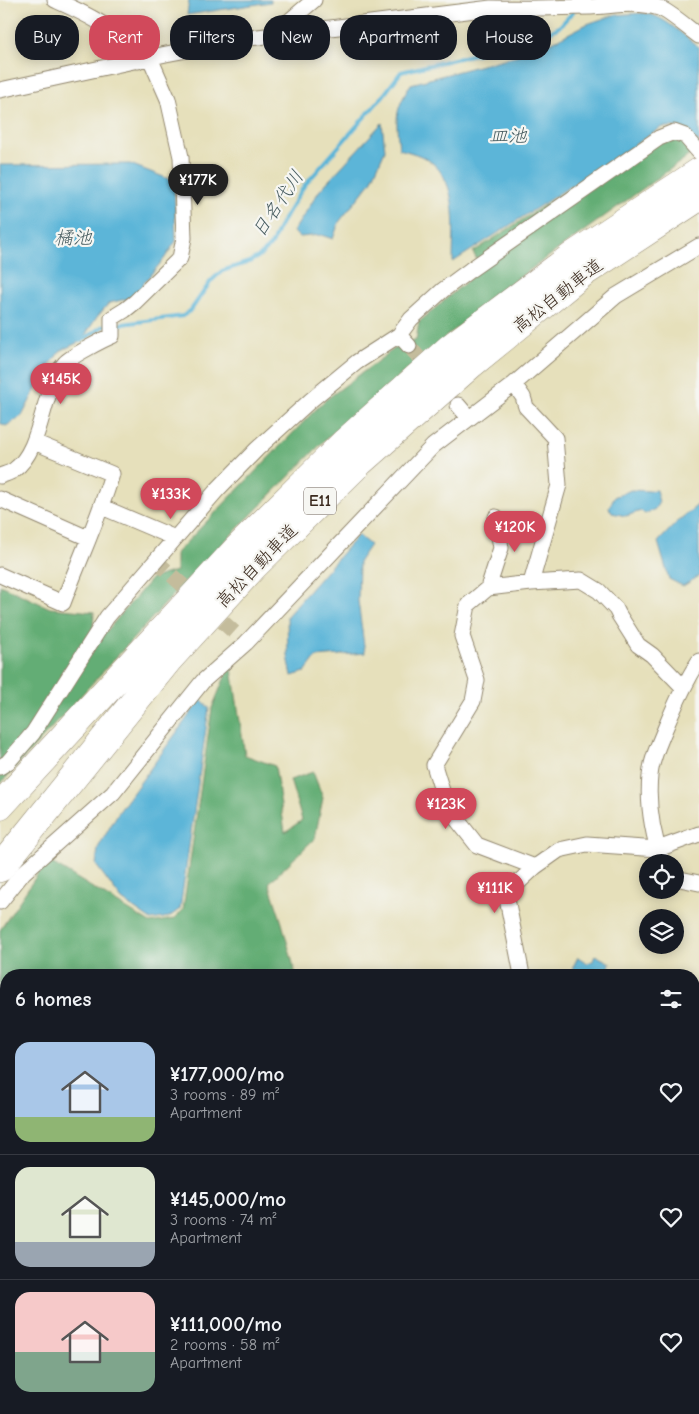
<!DOCTYPE html>
<meta charset="utf-8">
<style>
body{margin:0;font-family:"Comic Neue","Klee One",sans-serif;background:#242831;color:#f1f3f6;height:100vh;display:flex;flex-direction:column;font-size:19px;white-space:nowrap}
*{box-sizing:border-box;margin:0}
p{font-size:16px;color:#9ea1a6}
.icon{flex:none;width:28px;height:28px;fill:none;stroke:currentColor;stroke-width:2;stroke-linecap:round;stroke-linejoin:round}
.map{position:relative;flex:1;overflow:hidden}
.side{position:absolute;left:0px;top:969px;width:700px;height:446px;display:flex;flex-direction:column;background:#171b24;border-radius:20px 20px 0 0;box-shadow:0 2px 12px #0003}
.side>*{flex:none}
.top-card{position:absolute;left:15px;top:15px;width:670px;height:45px;display:flex;gap:10px}
.buttons{position:absolute;left:639px;top:854px;display:grid;gap:10px}
.buttons a{display:grid;place-items:center;width:45px;height:45px;border-radius:50%;background:#171b24;box-shadow:0 2px 12px #0003;font-size:25px}
.price{position:absolute;translate:-50% -42px;padding:0 11px;border-radius:18px;background:#d1495b;color:#fff;font-size:16px;line-height:32px;filter:drop-shadow(0 1px 2px #0008)}
.price::after{content:'';position:absolute;left:50%;top:30px;width:15px;height:11px;margin-left:-8px;background:inherit;clip-path:polygon(0 0,100% 0,50% 100%)}
.price.active{background:#222;color:#fff}
ul{padding:0;list-style:none}
li{display:flex;align-items:center;gap:15px;height:125px;padding:0 15px}
li+li{border-top:1px solid #363941}
li span{display:grid;place-items:center;flex:none;width:140px;height:100px;border-radius:15px;color:#555}
li>.icon{margin-inline-start:auto}
span .icon{width:60px;height:60px;fill:#fffc;stroke-width:1}
li b{font-size:21px}
h2{display:flex;justify-content:space-between;align-items:center;height:60px;padding:0 15px;font-size:21px}
.tag{padding:0 18px;border-radius:20px;background:#171b24;box-shadow:0 2px 12px #0003;font-size:18px;line-height:45px}
.tag.active{background:#d1495b;color:#fff}
.map>svg:first-child{display:block}
.forest{fill:#64ad75;stroke:#506c4a}
.water{fill:#5bb5d8;stroke:#4b707b}
.lines{fill:none;stroke-linecap:round;stroke-linejoin:round}
.stream{stroke:#5bb5d8;stroke-width:4}
.street-tunnel{stroke:#c4bc9c;stroke-width:15;stroke-dasharray:15 8;stroke-linecap:butt}
.street-casing{stroke:#90856c;stroke-width:17}
.highway-casing{stroke:#90856c;stroke-width:29}
.street{stroke:#fff;stroke-width:15}
.highway{stroke:#fff;stroke-width:28}
.labels{text-anchor:middle;dominant-baseline:central;stroke-width:4.5;stroke-linejoin:round;paint-order:stroke}
.shield{fill:#f6f6f2;stroke:#73675e;stroke-width:1}
.shield-label{font-size:16px;font-weight:bold;fill:#3b2a1e}
.street-label{font-size:18px;fill:#3b2a1e;stroke:#f6f6f2}
.water-label{font-size:19px;font-style:italic;fill:#465b5f;stroke:#f6f6f2}
</style>
<div class="map">
<svg width="699" height="1414" viewBox="0 0 699 1414">
<rect width="100%" height="100%" fill="#f6f6f2"/>
<filter id="ink" filterUnits="userSpaceOnUse"><feTurbulence type="fractalNoise" baseFrequency=".02" numOctaves="2"/><feDisplacementMap in="SourceGraphic" scale="10" xChannelSelector="R" yChannelSelector="G"/><feConvolveMatrix kernelMatrix="1 2 1 2 8 2 1 2 1" color-interpolation-filters="sRGB"/></filter>
<filter id="wash" filterUnits="userSpaceOnUse"><feTurbulence type="fractalNoise" baseFrequency=".0096" numOctaves="4" result="noise"/><feDisplacementMap in="SourceGraphic" scale="20" xChannelSelector="R" yChannelSelector="G"/><feGaussianBlur stdDeviation="1.12" result="paint"/><feColorMatrix in="noise" values="0 0 0 0 0 0 0 0 0 0 0 0 0 0 0 0 0 1.4 0 .05"/><feComposite in="paint" operator="in"/></filter>
<g filter="url(#wash)">
<rect width="100%" height="100%" fill="#e6e0bb"/>
<!-- forest -->
<path class="forest" d="M 679,138 L 694,152 L 499,292 L 326,439 L 186,581 L 0,784 L 0,585 L 50,608 L 94,612 L 93,629 L 105,633 L 152,578 L 176,571 L 176,553 L 324,401 L 394,349 L 416,340 L 419,322 L 481,269 L 473,252 L 645,140 Z
M 231,662 L 245,755 L 275,766 L 285,832 L 302,820 L 290,780 L 313,772 L 323,798 L 315,838 L 269,883 L 282,923 L 296,975 L 6,975 L 6,1409 L 694,1409 L 694,1325 L 699,1258 L 699,1414 L 0,1414 L 0,930 L 47,860 L 150,923 L 174,919 L 183,910 L 212,708 Z"/>
<!-- water -->
<path class="water" d="M 189,0 L 271,0 L 271,2 L 187,15 Z
M 643,13 C 664,15 682,35 699,47 L 699,143 L 675,127 L 662,127 L 453,262 C 453,227 461,174 421,156 C 414,153 406,151 399,149 C 396,117 394,112 411,84 L 537,50 L 587,24 L 614,15 Z
M 382,123 L 385,150 L 371,182 L 339,222 L 333,239 L 321,235 L 300,237 L 293,232 L 320,190 Z
M 130,164 L 174,181 L 176,241 L 164,259 L 131,298 L 109,303 L 97,317 L 81,341 L 60,351 L 44,373 L 22,416 L 6,426 L 0,423 L 0,165 Z
M 631,490 L 649,491 L 656,490 L 659,502 L 655,509 L 645,514 L 641,511 L 626,516 L 612,513 L 609,508 L 614,497 Z
M 699,504 L 699,576 L 683,586 L 669,579 L 658,542 L 679,520 Z
M 358,535 L 370,545 L 359,561 L 358,601 L 365,653 L 316,657 L 305,672 L 292,676 L 288,656 L 287,616 Z
M 201,699 L 209,708 L 180,909 L 169,917 L 151,920 L 122,900 L 96,865 L 98,848 L 118,813 Z
M 595,955 L 610,963 L 608,972 L 605,975 L 573,975 L 573,967 L 578,957 L 587,963 L 593,961 Z"/>
<g class="lines">
<!-- stream -->
<path class="stream" d="M 115,325 L 183,316 L 191,310 L 211,281 L 222,271 L 249,262 L 261,255 L 272,244 L 278,229 L 304,186 L 383,96 L 401,72 L 537,39 L 559,27 L 573,12
M 78,340 L 81,341 L 103,326 L 108,325"/>
</g>
</g>
<g filter="url(#ink)">
<g class="lines">
<!-- street-tunnel -->
<path class="street-tunnel" d="M 409,346 L 431,372
M 155,560 L 246,643"/>
<!-- street casing -->
<g class="street-casing">
<path id="street" d="M 55,0 C 86,14 121,29 138,61
M 274,34 L 314,0
M 0,90 L 166,54 L 250,38 L 491,8 C 525,9 558,7 591,7 C 613,6 637,1 659,8 C 669,11 689,29 699,36
M 399,335 L 409,346
M 514,384 L 523,397 L 526,407 L 555,438 L 559,485 L 531,583 L 581,580 L 599,591 L 616,609 L 619,615 L 638,645 L 652,655 L 683,687
M 458,405 L 469,418
M 0,476 C 5,474 10,473 14,470 C 44,448 40,391 65,363 C 70,357 104,339 112,336 L 112,318 L 125,310 L 135,302 L 180,258 L 184,238 L 181,157 L 168,99 L 150,58
M 0,499 L 88,538
M 102,507 L 175,538
M 496,517 L 501,548 L 488,588 L 531,583
M 0,575 L 63,603 C 79,560 99,518 112,474 L 34,442
M 488,588 L 468,605 L 462,636 L 477,680 L 473,701 L 434,765 L 447,807 L 477,845 L 535,867 L 559,850 L 587,844 L 658,849 L 699,834
M 0,767 L 8,762 L 33,733 L 107,617 L 217,490 L 257,449 L 311,400 L 357,362 L 399,335 L 411,319 L 443,290 L 470,270 L 659,138 L 674,132 L 685,136 L 699,152
M 662,862 C 653,835 647,805 650,776 C 651,760 659,744 665,729 C 675,705 685,682 699,661
M 675,878 L 699,883
M 0,902 L 23,873 L 113,793 L 203,681 L 246,643 L 433,446 L 514,384 L 616,296 L 699,246
M 522,975 L 506,894 L 535,867"/>
</g>
<!-- highway casing -->
<g class="highway-casing">
<path id="highway" d="M 0,806 L 236,550 L 344,443 L 450,348 L 574,255 L 699,172
M 0,868 L 169,659 L 253,567 L 360,462 L 469,366 L 583,273 L 699,197"/>
</g>
<!-- street -->
<use href="#street" class="street"/>
<!-- highway -->
<use href="#highway" class="highway"/>
</g>
</g>
<g class="labels">
<!-- shield labels -->
<rect class="shield" x="304" y="487.5" width="32" height="27" rx="4"/>
<g class="shield-label">
<text x="320" y="501">E11</text>
</g>
<!-- street labels -->
<g class="street-label">
<text transform="translate(558 296) rotate(-38)">高松自動車道</text>
<text transform="translate(257 566) rotate(-46)">高松自動車道</text>
</g>
<!-- water labels -->
<g class="water-label">
<text x="508" y="136">皿池</text>
<text transform="translate(278 204) rotate(-56)">日名代川</text>
<text x="73" y="238">橘池</text>
</g>
</g>
</svg>
<div class="buttons">
<a><svg class="icon" aria-label="locate" viewBox="0 0 24 24"><circle cx="12" cy="12" r="6"/><path d="M12 2v4M12 18v4M2 12h4M18 12h4"/></svg></a>
<a><svg class="icon" aria-label="layers" viewBox="0 0 24 24"><path d="M12 4l9 5-9 5-9-5zM3 14l9 5 9-5"/></svg></a>
</div>
<b class="price active" style="left:198px;top:206px">¥177K</b>
<b class="price" style="left:61px;top:405px">¥145K</b>
<b class="price" style="left:171px;top:520px">¥133K</b>
<b class="price" style="left:515px;top:553px">¥120K</b>
<b class="price" style="left:446px;top:830px">¥123K</b>
<b class="price" style="left:495px;top:914px">¥111K</b>
<div class="top-card">
<a class="tag">Buy</a>
<a class="tag active">Rent</a>
<a class="tag">Filters</a>
<a class="tag">New</a>
<a class="tag">Apartment</a>
<a class="tag">House</a>
</div>
<section class="side">
<h2>6 homes<svg class="icon" aria-label="filters" viewBox="0 0 24 24"><path d="M4 7h16M4 17h16"/><circle cx="9" cy="7" r="2"/><circle cx="15" cy="17" r="2"/></svg></h2>
<ul>
<li><span style="background:linear-gradient(#a9c7e8 75%,#8fb573 0)"><svg class="icon" aria-label="home" viewBox="0 0 24 24"><path d="M3 11l9-7 9 7M6 9v11h12V9"/></svg></span><div><b>¥177,000/mo</b><p>3 rooms · 89 m²</p><p>Apartment</p></div><svg class="icon" aria-label="heart" viewBox="0 0 24 24"><path d="M12 20l-8-8c-3-5 5-10 8-4 3-6 11-1 8 4z"/></svg></li>
<li><span style="background:linear-gradient(#dfe7d0 75%,#9aa5b1 0)"><svg class="icon" aria-label="home" viewBox="0 0 24 24"><path d="M3 11l9-7 9 7M6 9v11h12V9"/></svg></span><div><b>¥145,000/mo</b><p>3 rooms · 74 m²</p><p>Apartment</p></div><svg class="icon" aria-label="heart" viewBox="0 0 24 24"><path d="M12 20l-8-8c-3-5 5-10 8-4 3-6 11-1 8 4z"/></svg></li>
<li><span style="background:linear-gradient(#f6c9c9 60%,#7fa58c 0)"><svg class="icon" aria-label="home" viewBox="0 0 24 24"><path d="M3 11l9-7 9 7M6 9v11h12V9"/></svg></span><div><b>¥111,000/mo</b><p>2 rooms · 58 m²</p><p>Apartment</p></div><svg class="icon" aria-label="heart" viewBox="0 0 24 24"><path d="M12 20l-8-8c-3-5 5-10 8-4 3-6 11-1 8 4z"/></svg></li>
</ul>
</section>
</div>
